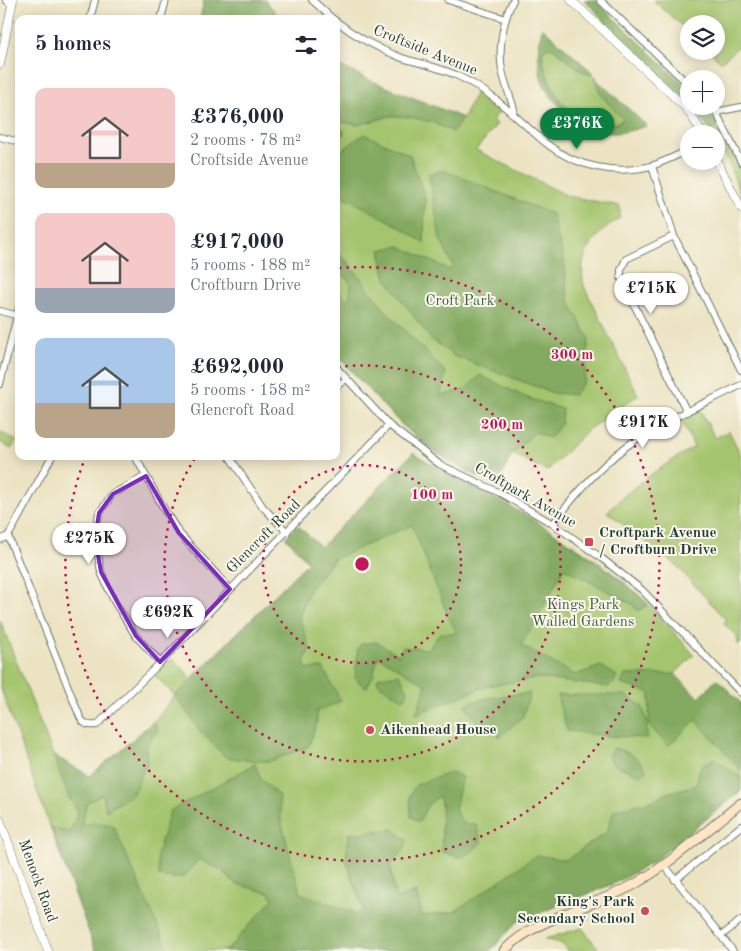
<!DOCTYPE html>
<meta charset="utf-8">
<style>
body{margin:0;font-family:"Old Standard TT",serif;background:#f6f6f7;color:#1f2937;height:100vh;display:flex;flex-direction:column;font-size:19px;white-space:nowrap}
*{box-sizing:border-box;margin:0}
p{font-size:16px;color:#747a83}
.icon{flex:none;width:28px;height:28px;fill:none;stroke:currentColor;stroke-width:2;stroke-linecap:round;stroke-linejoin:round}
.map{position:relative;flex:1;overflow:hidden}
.drawer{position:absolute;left:15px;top:15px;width:325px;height:445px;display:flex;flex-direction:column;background:#fff;border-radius:10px;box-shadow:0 2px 12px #0003}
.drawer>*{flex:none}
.fabs{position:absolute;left:680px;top:15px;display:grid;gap:10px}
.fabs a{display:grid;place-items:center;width:45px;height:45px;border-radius:50%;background:#fff;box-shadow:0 2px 12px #0003;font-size:25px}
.price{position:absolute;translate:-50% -42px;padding:0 11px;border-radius:18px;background:#fff;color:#222;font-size:16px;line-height:32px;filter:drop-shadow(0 1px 2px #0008)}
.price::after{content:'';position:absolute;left:50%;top:30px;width:15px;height:11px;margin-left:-8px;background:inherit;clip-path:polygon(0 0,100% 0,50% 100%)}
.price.on{background:#0b8043;color:#fff}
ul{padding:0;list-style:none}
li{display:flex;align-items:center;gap:15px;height:125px;padding:0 20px}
li span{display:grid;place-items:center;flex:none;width:140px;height:100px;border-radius:10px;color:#555}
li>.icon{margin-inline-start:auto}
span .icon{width:60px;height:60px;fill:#fffc;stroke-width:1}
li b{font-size:21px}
h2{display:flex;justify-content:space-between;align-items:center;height:60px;padding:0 20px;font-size:21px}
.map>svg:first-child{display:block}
.green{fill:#a4c46d;stroke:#628050}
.forest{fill:#83aa60;stroke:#51744a}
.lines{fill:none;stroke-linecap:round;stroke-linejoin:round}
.minor-casing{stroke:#677766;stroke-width:8}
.tertiary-casing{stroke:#677766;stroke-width:9}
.secondary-casing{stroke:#677766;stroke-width:11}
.minor{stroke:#fff;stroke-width:6}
.tertiary{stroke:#fff;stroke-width:8}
.secondary{stroke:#fde5c5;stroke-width:9}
.marked{fill:#7b2cbf;fill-opacity:0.2;stroke:#7b2cbf;stroke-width:4;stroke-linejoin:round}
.ring{fill:none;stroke:#c2185b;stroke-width:2.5;stroke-dasharray:2.5 5}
.poi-dot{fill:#d1495b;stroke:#fbf7ec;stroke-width:2}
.labels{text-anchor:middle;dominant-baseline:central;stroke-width:4;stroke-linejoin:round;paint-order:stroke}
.street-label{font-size:15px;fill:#1f3d34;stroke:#fbf7ec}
.park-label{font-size:15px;fill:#405f42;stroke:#fbf7ec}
.poi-label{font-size:15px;font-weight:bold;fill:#1f3d34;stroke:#fbf7ec;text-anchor:start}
.centre{fill:#c2185b;stroke:#fbf7ec;stroke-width:2.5}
.ring-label{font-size:15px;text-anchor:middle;font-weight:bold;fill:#c2185b;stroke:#fbf7ec;stroke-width:4;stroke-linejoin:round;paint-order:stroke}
</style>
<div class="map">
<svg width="741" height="951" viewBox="0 0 741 951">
<rect width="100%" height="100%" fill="#fbf7ec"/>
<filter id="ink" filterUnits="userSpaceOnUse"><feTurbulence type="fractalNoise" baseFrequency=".02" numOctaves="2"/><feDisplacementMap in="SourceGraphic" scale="10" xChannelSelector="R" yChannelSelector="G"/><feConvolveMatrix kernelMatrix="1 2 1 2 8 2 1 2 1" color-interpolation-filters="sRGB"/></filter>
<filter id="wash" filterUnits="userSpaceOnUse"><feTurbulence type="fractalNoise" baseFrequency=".0096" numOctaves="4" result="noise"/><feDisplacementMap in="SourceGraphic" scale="20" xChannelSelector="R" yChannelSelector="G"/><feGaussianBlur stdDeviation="1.12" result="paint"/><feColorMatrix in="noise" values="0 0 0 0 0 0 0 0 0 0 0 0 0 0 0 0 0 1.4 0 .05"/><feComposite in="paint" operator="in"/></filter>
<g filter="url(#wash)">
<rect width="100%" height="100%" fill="#ece3c2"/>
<!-- green -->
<path class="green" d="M 656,0 L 741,0 L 741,44 L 721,62 L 710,51 L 716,51 L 716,24 L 689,24 L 689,32 L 654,1 Z
M 548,47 L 553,48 L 580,70 L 597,77 L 596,79 L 598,90 L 623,119 L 614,124 L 574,113 L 561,102 L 545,72 L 542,53 Z
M 336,64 L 369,80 L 463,118 L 477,90 L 501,110 L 492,120 L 497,124 L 476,150 L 568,196 L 620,206 L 620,218 C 594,235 577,253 584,286 L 638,395 L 589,429 L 547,471 L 511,453 L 478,477 C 458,465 437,455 419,440 C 389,415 363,383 336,354 Z
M 719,125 L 741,170 L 741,195 C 736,184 733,174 729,163 C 724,150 716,151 716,134 L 711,134 L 710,131 Z
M 700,409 L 715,438 L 729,431 L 741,455 L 741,643 L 738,645 L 737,637 L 724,624 L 726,620 L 674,563 L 607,512 C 633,485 662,466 694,447 L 681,419 Z
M 0,432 L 17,441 L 11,449 L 0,442 Z
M 413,453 C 492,500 582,539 648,604 C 664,620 679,638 694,655 L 675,674 L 699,698 L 717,679 L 741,703 L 741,791 L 653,862 L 615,883 L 517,922 L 490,951 L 96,951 L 47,819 L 0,686 L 0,620 L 53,755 L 90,776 L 153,722 L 175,696 L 155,676 L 172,658 L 192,678 L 308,562 L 286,537 L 298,526 L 321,547 Z
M 582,928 L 600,951 L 568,951 L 562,944 L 545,939 Z"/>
<!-- forest -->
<path class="forest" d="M 204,0 L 265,0 L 281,19 L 200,19 Z
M 584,0 L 595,0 L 689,89 L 689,103 L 604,22 L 595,10 Z
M 542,27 L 594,74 L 591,75 L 580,70 L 553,48 L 548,47 L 542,52 C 544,72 555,104 575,114 C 586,119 601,121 614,124 L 619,123 L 623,119 C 614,110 595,92 596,79 L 647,126 C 636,129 625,133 613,133 C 585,133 549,104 541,77 C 537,61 539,43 542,27 Z
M 336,64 L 369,80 L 463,118 L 453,132 L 432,122 L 409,117 L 391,116 L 358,125 L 337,121 L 344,133 L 339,141 L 336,142 Z
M 692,106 L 706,106 L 719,125 L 710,131 Z
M 364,134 L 410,155 L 425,198 L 424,243 L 397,225 L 347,198 L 336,191 L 336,155 Z
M 443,170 L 552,214 L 564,261 L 569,301 L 589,338 L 584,381 L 574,395 L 553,393 L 454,356 L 430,338 L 386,279 L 380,250 L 399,246 L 450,270 L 453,266 L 440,239 L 429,174 Z
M 336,252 L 348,262 L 386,311 L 446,373 L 440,396 L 466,389 L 480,375 L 525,397 L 562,409 L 561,424 L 550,438 L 535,432 L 512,454 L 497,484 C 425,457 386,408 336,354 L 336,288 L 349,301 L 351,284 L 336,265 Z
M 413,453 C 450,476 490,495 527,516 C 570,542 611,571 649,604 L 638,611 L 632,604 L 564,568 L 534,624 L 521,645 L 575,675 L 601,666 L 617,676 L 614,683 L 608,687 L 537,678 L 487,686 L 416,714 L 426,685 L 378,656 L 373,676 L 366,688 L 355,678 L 358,648 L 361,644 L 376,642 L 399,655 L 403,647 L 428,649 L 440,633 L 457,633 L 448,616 L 412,525 L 334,559 L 310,589 L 299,616 L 310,649 L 304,661 L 306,669 L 323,668 L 341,701 L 317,711 L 317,721 L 309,746 L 271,761 L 251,761 L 225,757 L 200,731 L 175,696 L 308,562 L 286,537 L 298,526 L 321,547 Z
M 399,674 L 408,691 L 406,697 L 403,699 L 381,686 L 377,681 L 379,677 Z
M 675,674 L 699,698 L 717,679 L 741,703 L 741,770 L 696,720 L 668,746 L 649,725 L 650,693 L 621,684 L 625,675 Z
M 530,693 L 523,716 L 500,737 L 494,731 L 475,720 L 465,705 L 486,698 Z
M 558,695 L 625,695 L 642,706 L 647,721 L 647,738 L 610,736 L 567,731 L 559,703 Z
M 153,722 L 158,730 L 146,746 L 147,762 L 133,794 L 106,811 L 103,794 L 87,803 L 81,825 L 98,823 L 113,825 L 169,951 L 96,951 L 51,827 L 70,832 L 78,812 L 69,798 L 53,755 L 90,776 Z
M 614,748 C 628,752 640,757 646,771 L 640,775 L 613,764 L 608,755 Z
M 713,758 L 741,778 L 741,791 L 653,862 L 615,883 L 517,922 L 490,951 L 222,951 L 228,949 L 273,899 L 269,893 L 236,884 L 221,870 L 199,859 L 184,877 L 172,878 L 159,876 L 157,855 L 170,811 L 255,764 L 261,779 L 279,796 L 281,820 L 300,893 L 355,913 L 364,911 L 346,860 L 349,834 L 393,829 L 407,840 L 404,850 L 390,865 L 396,899 L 416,892 L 422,916 L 454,912 L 537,855 L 566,860 L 607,832 L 614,810 L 652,801 L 670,792 L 696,785 L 700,768 Z
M 452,772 L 462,777 L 455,810 L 462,823 L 476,824 L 481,842 L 473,851 L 461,858 L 442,852 L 441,803 L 439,796 L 428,805 L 419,822 L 411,817 L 410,795 L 416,785 Z"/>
</g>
<g filter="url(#ink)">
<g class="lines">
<!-- minor casing -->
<g class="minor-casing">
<path id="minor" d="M 6,0 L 12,5
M 312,0 L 333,19
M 448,0 L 506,19
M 600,0 L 689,85
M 90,19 L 95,0
M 161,19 L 166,0
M 336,21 C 356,37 379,49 402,58 C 422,64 442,68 460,77 C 494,93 518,120 547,144 C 576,167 618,176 654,165 C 666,161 677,155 689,150
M 710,106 L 716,112 L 741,162
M 716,112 L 741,107
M 513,113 L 514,109 C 510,96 505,84 502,70 C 498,47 503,21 513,0
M 0,137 L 19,142
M 652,166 L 674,236 L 741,370
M 674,236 L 626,259 L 621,270 L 621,278 L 687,412
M 0,311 L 19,316
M 336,367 L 389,425 L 439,464 L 500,493 L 553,524 L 600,557 L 642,590 L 741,693
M 0,384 L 19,308
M 336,387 L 346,379
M 135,456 L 165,511 L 179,533 L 230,589
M 229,456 L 263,507 L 287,532
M 146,476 L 113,494 L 99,513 L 95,538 L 101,572 L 114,601 L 136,636 L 160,662
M 553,524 C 579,489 610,454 648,432 C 678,414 710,401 741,385
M 8,536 L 80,717 C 84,725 89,726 97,725 L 157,666 L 389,425
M 0,540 L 8,536 L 14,526 L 52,456
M 664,865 L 733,951
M 675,880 L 741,826
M 721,936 L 741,920"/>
</g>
<!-- tertiary casing -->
<g class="tertiary-casing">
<path id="tertiary" d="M 571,0 L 687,109 L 703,134
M 0,64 L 13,0
M 716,159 L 741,208
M 0,820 L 48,951"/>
</g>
<!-- secondary casing -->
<g class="secondary-casing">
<path id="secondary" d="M 504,951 C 534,918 596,906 635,884 C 673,862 707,830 741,803"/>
</g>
<!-- minor -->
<use href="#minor" class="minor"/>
<!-- tertiary -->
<use href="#tertiary" class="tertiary"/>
<!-- secondary -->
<use href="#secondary" class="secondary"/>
</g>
</g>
<!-- marked area -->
<path class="marked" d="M 146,476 L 179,533 L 230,589 L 160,662 L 136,636 L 101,572 L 95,538 L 99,513 L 113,494 Z"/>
<!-- distance rings -->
<g class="ring">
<circle cx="362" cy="564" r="99"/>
<path d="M338 367A198 198 0 1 1 195 458"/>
<path d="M339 268A297 297 0 1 1 85 458"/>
</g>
<!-- markers -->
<g class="poi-dot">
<rect x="584" y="537" width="10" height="10" rx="2.5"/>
<circle cx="370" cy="730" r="5"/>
<circle cx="645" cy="911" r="5"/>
</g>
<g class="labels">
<!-- street labels -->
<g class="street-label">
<text transform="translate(425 51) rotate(22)">Croftside Avenue</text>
<text transform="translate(525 496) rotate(30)">Croftpark Avenue</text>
<text transform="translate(264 537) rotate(-45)">Glencroft Road</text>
<text transform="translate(37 881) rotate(70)">Menock Road</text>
</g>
<!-- park labels -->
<g class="park-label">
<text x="460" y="301">Croft Park</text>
<text x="583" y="605">Kings Park<tspan x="583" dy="17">Walled Gardens</tspan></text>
</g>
<!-- poi labels -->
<g class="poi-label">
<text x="599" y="533">Croftpark Avenue<tspan x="599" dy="17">/ Croftburn Drive</tspan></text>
<text x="380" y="730">Aikenhead House</text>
<text x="635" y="902" text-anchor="end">King's Park<tspan x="635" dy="17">Secondary School</tspan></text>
</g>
</g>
<circle cx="362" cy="564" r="8" class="centre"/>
<g class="ring-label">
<text x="572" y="359">300 m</text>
<text x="502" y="429">200 m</text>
<text x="432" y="499">100 m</text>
</g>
</svg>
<div class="fabs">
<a><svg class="icon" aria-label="layers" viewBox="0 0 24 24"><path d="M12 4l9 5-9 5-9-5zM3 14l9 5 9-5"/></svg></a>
<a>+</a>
<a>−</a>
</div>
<b class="price on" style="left:577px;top:150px">£376K</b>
<b class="price" style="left:651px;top:315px">£715K</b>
<b class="price" style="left:643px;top:449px">£917K</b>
<b class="price" style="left:89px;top:565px">£275K</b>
<b class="price" style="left:168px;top:639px">£692K</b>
<section class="drawer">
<h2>5 homes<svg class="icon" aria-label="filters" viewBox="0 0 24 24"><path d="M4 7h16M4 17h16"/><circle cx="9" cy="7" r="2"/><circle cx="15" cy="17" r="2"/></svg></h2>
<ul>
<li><span style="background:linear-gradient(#f6c9c9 75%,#b9a48a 0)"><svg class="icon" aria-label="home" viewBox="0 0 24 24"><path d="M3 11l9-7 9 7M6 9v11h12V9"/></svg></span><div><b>£376,000</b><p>2 rooms · 78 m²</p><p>Croftside Avenue</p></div></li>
<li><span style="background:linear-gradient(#f6c9c9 75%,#9aa5b1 0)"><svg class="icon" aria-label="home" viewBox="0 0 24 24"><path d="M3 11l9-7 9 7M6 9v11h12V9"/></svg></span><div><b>£917,000</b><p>5 rooms · 188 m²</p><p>Croftburn Drive</p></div></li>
<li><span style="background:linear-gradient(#a9c7e8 65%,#b9a48a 0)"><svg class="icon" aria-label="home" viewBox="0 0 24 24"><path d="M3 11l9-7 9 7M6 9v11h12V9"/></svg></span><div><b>£692,000</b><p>5 rooms · 158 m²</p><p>Glencroft Road</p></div></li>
</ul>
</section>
</div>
